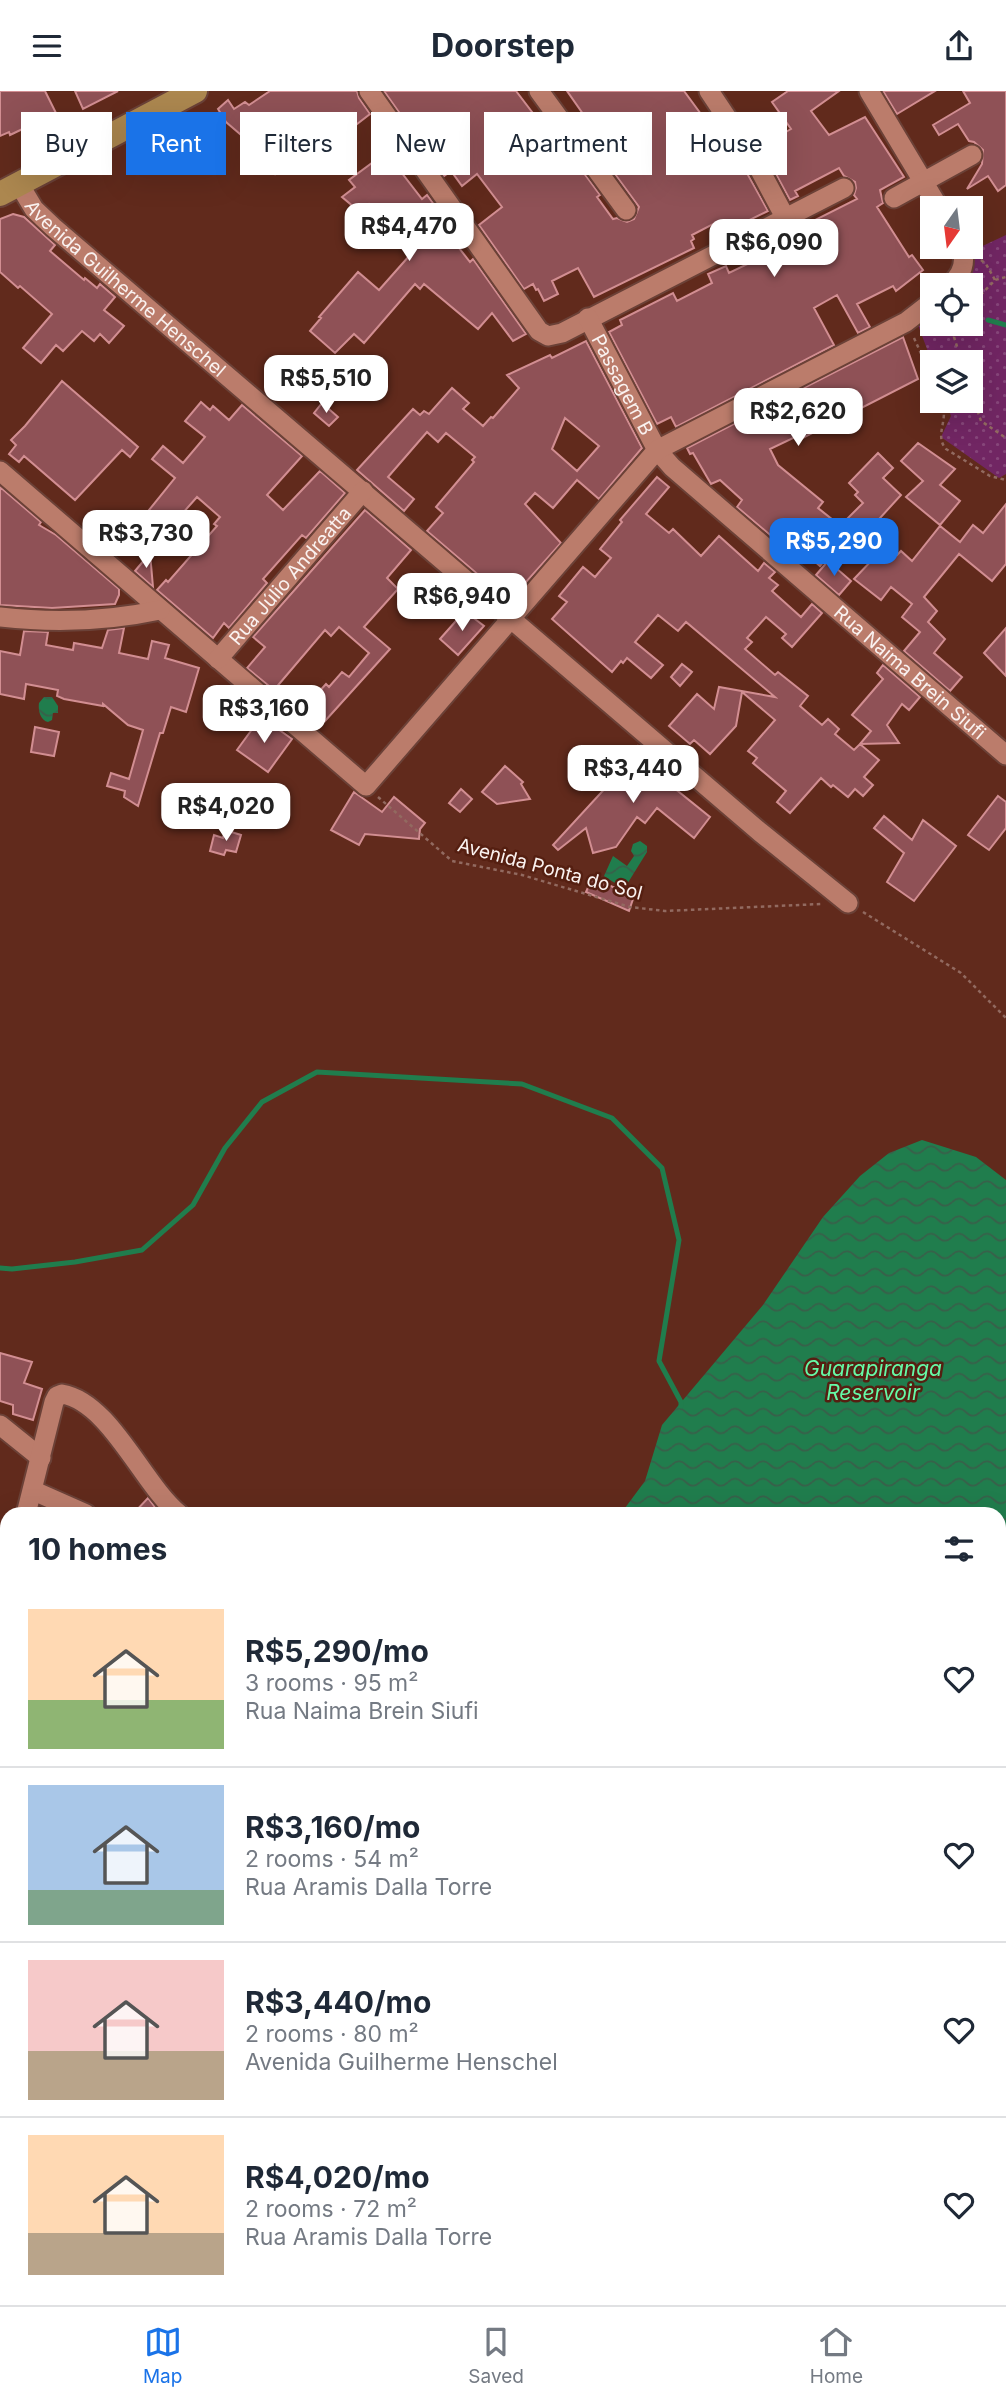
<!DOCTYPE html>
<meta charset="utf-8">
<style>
body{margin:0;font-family:Inter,sans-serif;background:#f6f6f7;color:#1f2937;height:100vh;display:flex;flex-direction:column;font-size:26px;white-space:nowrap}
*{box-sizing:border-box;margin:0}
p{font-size:23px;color:#747a83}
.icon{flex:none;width:38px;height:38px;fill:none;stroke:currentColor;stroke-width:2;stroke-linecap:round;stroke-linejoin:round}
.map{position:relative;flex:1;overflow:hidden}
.sheet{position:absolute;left:0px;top:1416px;width:1006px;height:800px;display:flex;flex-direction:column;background:#fff;border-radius:21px 21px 0 0;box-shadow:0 7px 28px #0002}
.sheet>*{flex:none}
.guide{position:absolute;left:21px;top:21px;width:964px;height:63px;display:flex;gap:14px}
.needle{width:46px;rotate:194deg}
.fabs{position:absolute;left:920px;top:105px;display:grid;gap:14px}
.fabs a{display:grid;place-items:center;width:63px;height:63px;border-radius:0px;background:#fff;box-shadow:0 7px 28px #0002;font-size:35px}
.price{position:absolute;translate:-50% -60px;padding:0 16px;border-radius:14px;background:#fff;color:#222;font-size:23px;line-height:46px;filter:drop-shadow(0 2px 4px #0008)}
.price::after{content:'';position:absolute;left:50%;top:42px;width:21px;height:16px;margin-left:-10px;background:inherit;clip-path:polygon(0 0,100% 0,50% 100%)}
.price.current{background:#1a73e8;color:#fff}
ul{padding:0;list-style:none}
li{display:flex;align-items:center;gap:21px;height:175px;padding:0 28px}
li+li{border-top:2px solid #e0e1e3}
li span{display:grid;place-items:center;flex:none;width:196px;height:140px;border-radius:0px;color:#555}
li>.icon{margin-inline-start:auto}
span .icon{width:84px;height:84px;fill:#fffc;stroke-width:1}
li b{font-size:30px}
h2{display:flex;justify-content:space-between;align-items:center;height:84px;padding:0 28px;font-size:30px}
.chip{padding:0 24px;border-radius:0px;background:#fff;box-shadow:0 7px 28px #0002;font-size:24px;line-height:63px}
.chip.current{background:#1a73e8;color:#fff}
header{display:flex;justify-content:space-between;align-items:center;height:91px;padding:0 28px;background:#fff;font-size:32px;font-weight:700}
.tabs{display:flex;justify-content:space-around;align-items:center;height:98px;border-top:2px solid #e0e1e3;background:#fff;font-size:19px;color:#747a83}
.tabs a{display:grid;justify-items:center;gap:4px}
.tabs .current{color:#1a73e8}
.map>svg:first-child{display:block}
.green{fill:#712663}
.park{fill:url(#park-dots)}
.water{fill:url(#water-waves)}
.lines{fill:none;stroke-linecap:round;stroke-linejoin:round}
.stream{stroke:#207d4d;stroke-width:5}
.building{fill:#8f5156;stroke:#d28e92;stroke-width:2;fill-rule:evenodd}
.minor-casing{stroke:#6b4137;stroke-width:23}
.major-casing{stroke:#6b4137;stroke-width:28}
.path{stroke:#926a60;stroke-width:2.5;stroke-dasharray:3.5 3.5;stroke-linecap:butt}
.minor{stroke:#bb7c6b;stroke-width:19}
.major{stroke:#ac874f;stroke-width:24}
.labels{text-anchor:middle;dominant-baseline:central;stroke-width:5;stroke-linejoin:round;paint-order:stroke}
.street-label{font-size:19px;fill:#faf2f0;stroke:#551f11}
.water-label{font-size:21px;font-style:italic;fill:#65f9a6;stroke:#551f11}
</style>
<header><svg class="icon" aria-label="menu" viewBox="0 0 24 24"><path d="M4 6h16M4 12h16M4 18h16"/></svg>Doorstep<svg class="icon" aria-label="share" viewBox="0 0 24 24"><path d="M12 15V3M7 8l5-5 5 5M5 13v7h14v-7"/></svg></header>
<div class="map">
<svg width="1006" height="2214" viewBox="0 0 1006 2214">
<defs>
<pattern id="park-dots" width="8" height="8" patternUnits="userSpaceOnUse" patternTransform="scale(1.75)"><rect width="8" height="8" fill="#712663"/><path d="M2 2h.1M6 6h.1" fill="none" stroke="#86467a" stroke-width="1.8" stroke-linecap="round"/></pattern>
<pattern id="water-waves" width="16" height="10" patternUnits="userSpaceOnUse" patternTransform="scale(1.75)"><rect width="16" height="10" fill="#207d4d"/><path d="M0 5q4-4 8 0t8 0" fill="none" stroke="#38604a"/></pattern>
</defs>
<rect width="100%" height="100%" fill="#612a1c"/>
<!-- green -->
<path class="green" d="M 7,1945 L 7,2110 L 0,2111 L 0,1946 Z"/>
<!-- park -->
<path class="park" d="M 1006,144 L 1006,383 L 999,387 L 941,346 L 951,325 L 946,310 L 971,310 L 971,271 L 933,271 L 933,274 L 918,234 L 933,219 L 933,233 L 971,233 L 971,194 L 957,194 L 965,186 L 974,159 Z"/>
<!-- water -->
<path class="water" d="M 44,606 L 52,606 L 58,615 L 58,622 L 53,622 L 52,629 L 48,631 C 40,629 38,619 39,612 Z
M 640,750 L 647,755 L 647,761 L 624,798 L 604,785 L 613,765 L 627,775 L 634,765 L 631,760 L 633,753 Z
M 922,1049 L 976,1066 L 1006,1089 L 1006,2214 L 862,2214 L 853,2209 L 999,2208 L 999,1423 L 610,1423 L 625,1417 L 645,1390 L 662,1334 L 763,1214 L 823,1126 L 860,1085 L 889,1062 Z"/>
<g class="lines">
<!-- stream -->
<path class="stream" d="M 988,229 L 1006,234
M 0,1177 L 12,1178 L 75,1171 L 142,1159 L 193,1114 L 225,1057 L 262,1011 L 317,981 L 522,993 L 612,1027 L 662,1077 L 679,1149 L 659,1270 L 681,1311 L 681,1315"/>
</g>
<!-- building -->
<path class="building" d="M 0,0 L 45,0 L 56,22 L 10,44 L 9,41 L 0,45 Z
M 75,0 L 118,0 L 83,18 Z
M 270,0 L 357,0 L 359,7 L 370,23 L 304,74 L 292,64 L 275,83 L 249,60 L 254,55 L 226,31 L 218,18 L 228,9 L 234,18 L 245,11 L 249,14 Z
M 384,0 L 516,0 L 542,34 L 544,33 L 556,49 L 558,47 L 600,104 L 597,106 L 613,128 L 617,127 L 627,131 L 634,128 L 639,116 L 604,68 L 611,63 L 567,0 L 684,0 L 734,68 L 738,66 L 768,120 L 721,143 L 715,132 L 692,144 L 694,148 L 691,150 L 694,157 L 594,206 L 578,177 L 552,190 L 558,203 L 544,210 L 538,198 L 536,199 L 533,193 L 524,198 L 479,134 L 502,116 L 477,83 L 462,95 L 451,80 L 444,85 Z
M 788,0 L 839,0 L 811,20 L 829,44 L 865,26 L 904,86 L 880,99 L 883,112 L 877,116 L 909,166 L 912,164 L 923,179 L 896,200 L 893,195 L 857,213 L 870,236 L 858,242 L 837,204 L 814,217 L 834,254 L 676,336 L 671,326 L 657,333 L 609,241 L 622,234 L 620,229 L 673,202 L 677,210 L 712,192 L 708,183 L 726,175 L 729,182 L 758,168 L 754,160 L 857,108 L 854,104 L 856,97 L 855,91 L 844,85 L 839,77 L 795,100 L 798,105 L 790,109 L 761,55 L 791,38 L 772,11 Z
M 883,0 L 935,0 L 897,23 Z
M 963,0 L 1006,0 L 1006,94 L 998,100 L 988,85 L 967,98 L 982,73 L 983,59 L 974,51 L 969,50 L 958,33 L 939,44 L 933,34 L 970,12 Z
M 388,60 L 390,64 L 396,60 L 405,72 L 398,77 L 422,108 L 427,104 L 446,130 L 441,134 L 470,171 L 473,168 L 526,243 L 513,250 L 492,222 L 478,238 L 424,193 L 420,198 L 415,193 L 364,252 L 354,243 L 335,262 L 310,240 L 321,227 L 319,226 L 358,181 L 379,199 L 410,164 L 381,139 L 386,135 L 369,113 L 361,122 L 342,106 L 355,96 L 349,89 Z
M 13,123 L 24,126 L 55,154 L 50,160 L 84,189 L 85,187 L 97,197 L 100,193 L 115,206 L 104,219 L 124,235 L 109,252 L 100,243 L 94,250 L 82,240 L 63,260 L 56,254 L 41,272 L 23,257 L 52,223 L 20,195 L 18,197 L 0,181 L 0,128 Z
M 903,246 L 918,288 L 797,350 L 795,346 L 770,358 L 778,374 L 823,411 L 818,417 L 848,441 L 820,475 L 781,441 L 775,448 L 737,416 L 742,409 L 720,389 L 711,393 L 693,362 L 690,363 L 687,357 Z
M 586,250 L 642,357 L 599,408 L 577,389 L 553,417 L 535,402 L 525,413 L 561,452 L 509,510 L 427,440 L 443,422 L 436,416 L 474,371 L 472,369 L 475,366 L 446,342 L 438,351 L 427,341 L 388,386 L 414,408 L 404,420 L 357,379 L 413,318 L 420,324 L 424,320 L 429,323 L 452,297 L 469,312 L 463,318 L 483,335 L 491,326 L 493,327 L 519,297 L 507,284 L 550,264 L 552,267 ZM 565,327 L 599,355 L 577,380 L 552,358 Z
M 291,288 L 302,298 L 293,307 L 282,297 Z
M 62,290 L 138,356 L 130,366 L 122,359 L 75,409 L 24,365 L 19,371 L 9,363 L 16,354 L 11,349 L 25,335 Z
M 201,311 L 210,319 L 213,315 L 229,329 L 242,314 L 302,365 L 267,404 L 283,419 L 320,380 L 345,402 L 306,447 L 302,444 L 263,488 L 267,492 L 229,537 L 224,532 L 213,547 L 157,499 L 166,489 L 168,491 L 217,435 L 214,433 L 220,426 L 197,406 L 174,432 L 169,428 L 160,437 L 145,424 L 175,387 L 152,368 L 163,355 L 183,372 L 205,346 L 185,330 Z
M 322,312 L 338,326 L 329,335 L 314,322 Z
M 918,352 L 955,378 L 940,394 L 960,410 L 940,434 L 906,406 L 923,390 L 901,370 Z
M 878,362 L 893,377 L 883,387 L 901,404 L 870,438 L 897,464 L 901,460 L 912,470 L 940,435 L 960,451 L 973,434 L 983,442 L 1006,413 L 1006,473 L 992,490 L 959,463 L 924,506 L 937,520 L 928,531 L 945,548 L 934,562 L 962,586 L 950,600 L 904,560 L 920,541 L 902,526 L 912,513 L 891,496 L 881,509 L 854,488 L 874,467 L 841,434 L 863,412 L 855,404 L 858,401 L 849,392 Z
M 657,386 L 669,396 L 646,423 L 669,442 L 673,438 L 701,465 L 719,445 L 758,480 L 764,472 L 775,481 L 769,487 L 778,494 L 772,500 L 801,526 L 812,513 L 822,522 L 792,556 L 782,547 L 786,543 L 766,526 L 747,547 L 752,551 L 745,558 L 775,584 L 778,581 L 808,605 L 800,615 L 822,634 L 828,628 L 839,638 L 835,643 L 854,659 L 860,653 L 879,669 L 864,686 L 873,694 L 863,705 L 855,698 L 848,706 L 833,694 L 831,696 L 821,687 L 790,722 L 777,711 L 786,700 L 753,672 L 757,667 L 748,660 L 775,629 L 742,601 L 736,635 L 710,663 L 694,649 L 690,653 L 669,635 L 697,603 L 714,618 L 719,596 L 775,606 L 686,531 L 678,540 L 658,524 L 635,551 L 663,574 L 651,587 L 627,567 L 623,572 L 621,570 L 612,581 L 552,528 L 567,511 L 559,505 L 583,476 L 595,486 L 611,467 L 600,458 L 622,431 L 620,429 Z
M 0,396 L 41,431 L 39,434 L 56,444 L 119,498 L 119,504 L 115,513 L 52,517 L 0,514 Z
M 365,419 L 411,459 L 387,487 L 398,498 L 364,536 L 390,558 L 325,630 L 307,614 L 326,593 L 329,596 L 342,581 L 349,586 L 369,562 L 339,536 L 331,545 L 325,539 L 274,599 L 247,577 L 265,556 L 253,546 Z
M 150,462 L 153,496 L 135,480 Z
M 828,470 L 851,490 L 839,504 L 816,484 Z
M 463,522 L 469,527 L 471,525 L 484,535 L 458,564 L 440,548 Z
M 124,537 L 119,562 L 148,568 L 152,550 L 169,554 L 165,567 L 199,577 L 186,621 L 171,616 L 163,642 L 160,642 L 138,715 L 124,706 L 125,700 L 107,695 L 111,682 L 129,688 L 143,639 L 128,634 L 103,613 L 103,615 L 64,608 L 57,605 L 58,599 L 26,593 L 24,608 L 0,603 L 0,560 L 20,564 L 24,540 L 48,541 L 46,554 L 73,559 L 74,552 L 102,557 L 108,539 Z
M 1006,537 L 1006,585 L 984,562 Z
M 682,573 L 692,581 L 680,595 L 671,586 Z
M 883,574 L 920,606 L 909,619 L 902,613 L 887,634 L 899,652 L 860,653 L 871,640 L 852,624 L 883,588 L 877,582 Z
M 261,626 L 292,648 L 268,681 L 237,659 Z
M 35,636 L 59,641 L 54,665 L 31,661 Z
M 638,655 L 664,677 L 658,684 L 710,726 L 694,747 L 657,717 L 645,732 L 637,726 L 616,756 L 593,762 L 586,737 L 558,759 L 553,754 L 610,692 L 608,690 Z
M 505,675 L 523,691 L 521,693 L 530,708 L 497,713 L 482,701 Z
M 461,698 L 472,708 L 460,721 L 449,712 Z
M 354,701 L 382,721 L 394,706 L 425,732 L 420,738 L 419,748 L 365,743 L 359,754 L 331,739 Z
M 998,705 L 1006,711 L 1006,737 L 989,759 L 968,744 Z
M 884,725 L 912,749 L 923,729 L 956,755 L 914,810 L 887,791 L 904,762 L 874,737 Z
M 225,739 L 241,744 L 236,761 L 226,759 L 224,764 L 210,760 L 214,744 L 223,747 Z
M 592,787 L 634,805 L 629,820 L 586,801 Z
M 0,1262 L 32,1271 L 24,1292 L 42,1298 L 33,1329 L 13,1323 L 13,1314 L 0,1310 Z
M 148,1407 L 160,1423 L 133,1423 Z"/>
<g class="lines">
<!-- minor casing -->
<g class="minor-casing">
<g id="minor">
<path d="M 369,0 L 539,240 L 548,245 L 562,242 L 844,97"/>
<path d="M 539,0 L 626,119"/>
<path d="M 709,0 L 753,66 L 786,128"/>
<path d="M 869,0 L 939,117"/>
<path id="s1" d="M 19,93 L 34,118 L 53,136 L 760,741 L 848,812"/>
<path d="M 894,107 L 972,64"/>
<path d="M 950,194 C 962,184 967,171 961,156"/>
<path id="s2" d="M 588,227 L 657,359 L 672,376 L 1006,664"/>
<path d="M 0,380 L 366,695 L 657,359 L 906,231 L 933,210"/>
<path d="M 0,526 C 52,532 109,530 160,519"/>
<path id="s3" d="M 218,568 L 363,400"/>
<path d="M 0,1334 L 41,1367"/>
<path d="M 34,1400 L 86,1423"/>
<path d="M 26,1423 L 54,1311 L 57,1305 L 62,1303 C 110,1311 143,1394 179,1423"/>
<path d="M 0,1516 L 7,1489"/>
<path d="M 0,1739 L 7,1741"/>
<path d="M 0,2177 L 7,2176"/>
<path d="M 221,2208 L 228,2214"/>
<path d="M 603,2208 L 616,2214"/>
<path d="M 484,2214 L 489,2208"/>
</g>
</g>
<!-- major casing -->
<g class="major-casing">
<path id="major" d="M 0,103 L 195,0"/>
</g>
<!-- path -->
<path class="path" d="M 981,169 L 986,173 L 995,189
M 971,214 L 995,189 L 1006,186
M 960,233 L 954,246 L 962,271
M 914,247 L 933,289
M 971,300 L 981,330 L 1006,347
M 942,310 C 949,330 934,344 946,358 L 990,385 L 1006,389
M 378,706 L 452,770 L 522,784 L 630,816 L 665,820 L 821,813
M 863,821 L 961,882 L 1006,927"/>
<!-- minor -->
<use href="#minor" class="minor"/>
<!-- major -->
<use href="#major" class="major"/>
</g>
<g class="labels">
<!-- street labels -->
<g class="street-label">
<text stroke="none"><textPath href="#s1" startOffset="150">Avenida Guilherme Henschel</textPath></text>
<text stroke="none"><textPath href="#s2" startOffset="75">Passagem B</textPath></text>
<text stroke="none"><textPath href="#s3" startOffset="110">Rua Júlio Andreatta</textPath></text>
<text stroke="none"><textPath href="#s2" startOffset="486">Rua Naima Brein Siufi</textPath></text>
<text transform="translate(550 778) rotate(15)">Avenida Ponta do Sol</text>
</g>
<!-- water labels -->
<g class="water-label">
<text x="873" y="1277">Guarapiranga<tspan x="873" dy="24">Reservoir</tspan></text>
</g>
</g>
</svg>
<div class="fabs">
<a><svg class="needle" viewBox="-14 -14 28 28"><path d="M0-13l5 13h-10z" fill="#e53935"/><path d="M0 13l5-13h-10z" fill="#747a83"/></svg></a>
<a><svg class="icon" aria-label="locate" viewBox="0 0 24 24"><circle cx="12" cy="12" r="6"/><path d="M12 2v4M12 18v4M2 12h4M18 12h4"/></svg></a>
<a><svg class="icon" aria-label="layers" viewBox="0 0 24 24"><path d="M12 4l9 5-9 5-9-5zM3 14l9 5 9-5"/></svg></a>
</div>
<b class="price" style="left:409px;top:172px">R$4,470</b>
<b class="price" style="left:774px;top:188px">R$6,090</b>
<b class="price" style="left:326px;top:324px">R$5,510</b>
<b class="price" style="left:798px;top:357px">R$2,620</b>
<b class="price" style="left:146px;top:479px">R$3,730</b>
<b class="price current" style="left:834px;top:487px">R$5,290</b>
<b class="price" style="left:462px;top:542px">R$6,940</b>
<b class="price" style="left:264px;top:654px">R$3,160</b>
<b class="price" style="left:633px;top:714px">R$3,440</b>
<b class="price" style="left:226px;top:752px">R$4,020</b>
<div class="guide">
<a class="chip">Buy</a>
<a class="chip current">Rent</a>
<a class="chip">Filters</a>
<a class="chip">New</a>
<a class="chip">Apartment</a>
<a class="chip">House</a>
</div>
<section class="sheet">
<h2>10 homes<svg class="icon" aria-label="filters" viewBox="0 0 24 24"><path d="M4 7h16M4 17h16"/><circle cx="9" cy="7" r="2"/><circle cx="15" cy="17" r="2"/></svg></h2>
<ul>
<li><span style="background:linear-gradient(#ffd9b3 65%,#8fb573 0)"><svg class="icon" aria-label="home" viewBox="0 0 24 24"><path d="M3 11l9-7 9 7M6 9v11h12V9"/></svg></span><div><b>R$5,290/mo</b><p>3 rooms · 95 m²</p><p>Rua Naima Brein Siufi</p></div><svg class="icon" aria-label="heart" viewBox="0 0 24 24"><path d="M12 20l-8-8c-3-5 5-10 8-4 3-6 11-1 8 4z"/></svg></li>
<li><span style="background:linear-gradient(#a9c7e8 75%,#7fa58c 0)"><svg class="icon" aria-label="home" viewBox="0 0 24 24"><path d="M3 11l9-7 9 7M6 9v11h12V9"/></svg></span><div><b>R$3,160/mo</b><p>2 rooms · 54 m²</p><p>Rua Aramis Dalla Torre</p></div><svg class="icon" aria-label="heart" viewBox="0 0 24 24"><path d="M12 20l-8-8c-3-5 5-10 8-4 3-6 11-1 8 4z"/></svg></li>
<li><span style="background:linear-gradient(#f6c9c9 65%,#b9a48a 0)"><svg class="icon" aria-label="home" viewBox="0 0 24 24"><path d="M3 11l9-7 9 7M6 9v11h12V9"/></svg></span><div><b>R$3,440/mo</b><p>2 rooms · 80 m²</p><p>Avenida Guilherme Henschel</p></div><svg class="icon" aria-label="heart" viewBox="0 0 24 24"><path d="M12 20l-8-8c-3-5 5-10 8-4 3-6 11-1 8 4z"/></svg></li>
<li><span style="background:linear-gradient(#ffd9b3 70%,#b9a48a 0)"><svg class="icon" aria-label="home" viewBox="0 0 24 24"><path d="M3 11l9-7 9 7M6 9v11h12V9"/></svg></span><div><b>R$4,020/mo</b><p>2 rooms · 72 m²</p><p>Rua Aramis Dalla Torre</p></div><svg class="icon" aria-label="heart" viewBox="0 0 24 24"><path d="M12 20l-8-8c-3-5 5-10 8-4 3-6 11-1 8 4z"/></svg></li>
</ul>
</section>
</div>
<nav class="tabs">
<a class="current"><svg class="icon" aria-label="map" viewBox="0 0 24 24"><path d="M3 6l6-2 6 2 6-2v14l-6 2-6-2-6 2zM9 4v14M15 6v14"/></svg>Map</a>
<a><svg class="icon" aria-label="saved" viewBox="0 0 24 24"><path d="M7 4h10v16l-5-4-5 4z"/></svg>Saved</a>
<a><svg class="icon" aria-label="home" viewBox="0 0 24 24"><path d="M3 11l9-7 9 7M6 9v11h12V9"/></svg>Home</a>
</nav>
